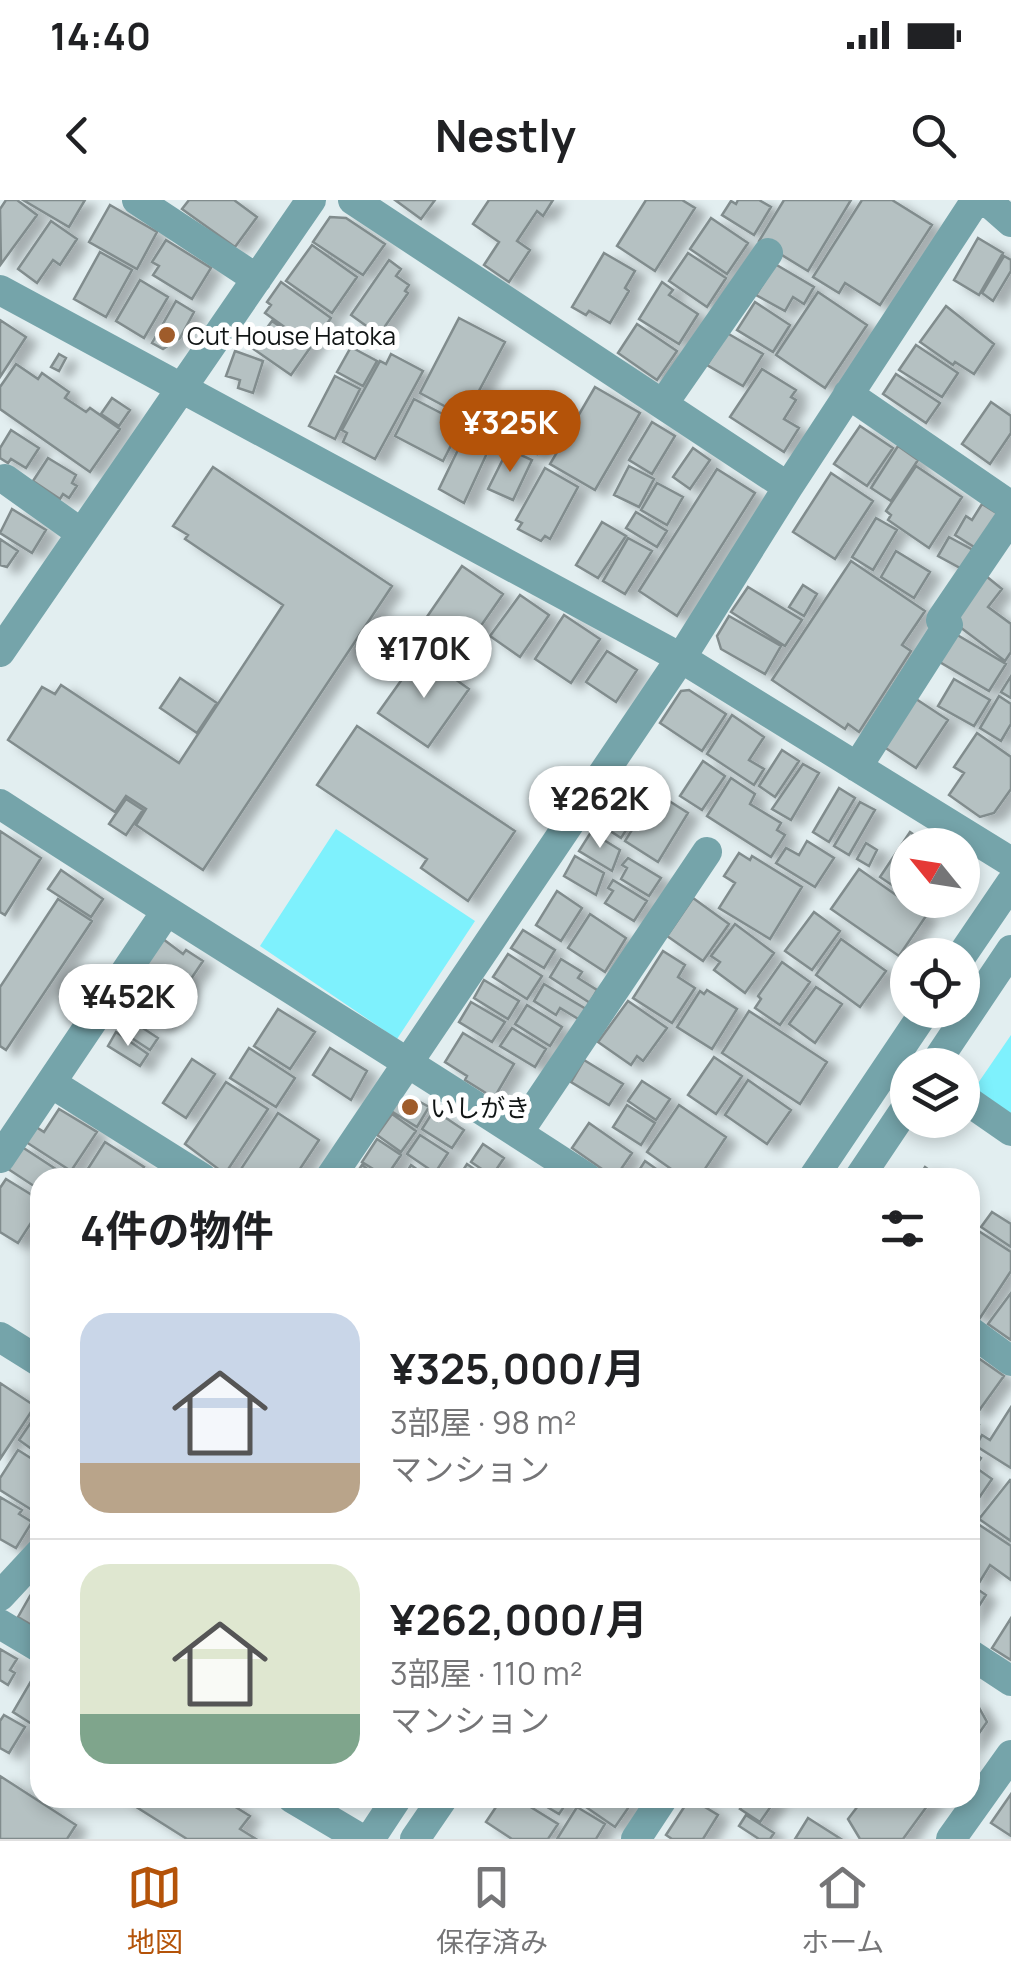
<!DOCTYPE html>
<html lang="ja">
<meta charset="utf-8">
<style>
body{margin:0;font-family:Manrope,"Noto Sans JP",sans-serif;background:#f2f2f2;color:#202124;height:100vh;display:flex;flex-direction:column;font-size:38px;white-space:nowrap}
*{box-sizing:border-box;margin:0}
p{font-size:32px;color:#757577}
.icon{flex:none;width:55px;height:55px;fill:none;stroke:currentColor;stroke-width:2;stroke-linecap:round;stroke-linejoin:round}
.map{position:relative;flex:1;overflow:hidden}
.details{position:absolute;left:30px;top:968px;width:950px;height:640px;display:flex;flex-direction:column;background:#fff;border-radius:30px;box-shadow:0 5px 15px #0003}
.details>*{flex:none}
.needle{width:65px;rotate:300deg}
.controls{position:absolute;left:890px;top:628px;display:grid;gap:20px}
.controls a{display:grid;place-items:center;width:90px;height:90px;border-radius:50%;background:#fff;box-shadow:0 5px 15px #0003;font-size:50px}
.price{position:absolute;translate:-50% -85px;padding:0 22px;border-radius:35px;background:#fff;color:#222;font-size:32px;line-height:65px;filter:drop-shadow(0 2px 5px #0008)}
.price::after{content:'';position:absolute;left:50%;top:60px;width:30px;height:22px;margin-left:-15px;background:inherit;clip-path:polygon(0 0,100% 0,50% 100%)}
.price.selected{background:#b45309;color:#fff}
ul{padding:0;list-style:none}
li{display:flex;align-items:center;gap:30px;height:250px;padding:0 50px}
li+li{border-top:2px solid #e0e0e0}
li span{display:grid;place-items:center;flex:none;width:280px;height:200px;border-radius:30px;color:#555}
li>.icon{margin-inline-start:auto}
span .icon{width:120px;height:120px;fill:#fffc;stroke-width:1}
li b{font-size:42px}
h2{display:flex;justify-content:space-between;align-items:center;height:120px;padding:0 50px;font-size:42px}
.status{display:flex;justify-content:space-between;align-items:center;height:70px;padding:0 50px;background:#fff;direction:ltr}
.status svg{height:28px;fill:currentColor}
header{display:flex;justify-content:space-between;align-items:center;height:130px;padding:0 50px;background:#fff;font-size:45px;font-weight:700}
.dock{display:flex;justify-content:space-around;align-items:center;height:140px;border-top:2px solid #e0e0e0;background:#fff;font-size:28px;color:#757577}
.dock a{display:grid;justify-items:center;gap:5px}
.dock .selected{color:#b45309}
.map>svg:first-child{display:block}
.green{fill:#7ef1fd}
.building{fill:#b5c1c2;stroke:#818c8d;stroke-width:2.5;filter:url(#shadow)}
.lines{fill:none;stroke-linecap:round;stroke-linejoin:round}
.minor{stroke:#75a4aa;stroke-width:30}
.poi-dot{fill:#9f5c2b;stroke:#fff;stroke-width:4}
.labels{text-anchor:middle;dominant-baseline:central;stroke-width:10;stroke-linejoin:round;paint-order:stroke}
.poi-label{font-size:25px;fill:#111515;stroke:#fff;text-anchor:start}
</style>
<div class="status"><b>14:40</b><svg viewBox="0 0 49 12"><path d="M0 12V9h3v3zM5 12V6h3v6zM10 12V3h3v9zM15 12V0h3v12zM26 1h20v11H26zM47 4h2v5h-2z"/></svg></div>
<header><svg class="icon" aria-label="back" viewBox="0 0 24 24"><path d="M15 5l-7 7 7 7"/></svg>Nestly<svg class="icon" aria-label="search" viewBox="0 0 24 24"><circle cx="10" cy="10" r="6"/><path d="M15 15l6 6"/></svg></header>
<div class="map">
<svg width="1011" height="1639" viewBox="0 0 1011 1639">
<defs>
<filter id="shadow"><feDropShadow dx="11" dy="6" stdDeviation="5" flood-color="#0004"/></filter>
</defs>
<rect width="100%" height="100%" fill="#e2eef0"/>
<!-- green -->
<path class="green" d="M 336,629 L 475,721 L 397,839 L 260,746 Z
M 1011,835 L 1011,916 L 974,889 Z"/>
<!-- building -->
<path class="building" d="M 6,0 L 17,0 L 37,15 L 1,64 L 0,9 Z
M 23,0 L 85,0 L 69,27 Z
M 189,0 L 234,0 L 257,17 L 235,47 L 182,9 Z
M 395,0 L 435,0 L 421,19 Z
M 489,0 L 553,0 L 543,16 L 537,11 L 517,41 L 530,50 L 509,82 L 484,65 L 499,42 L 473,24 Z
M 646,0 L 682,0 L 695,8 L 655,71 L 617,46 Z
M 738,0 L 759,0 L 771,7 L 754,35 L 722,15 L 731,1 L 736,4 Z
M 784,0 L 851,0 L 808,71 L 759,41 Z
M 862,0 L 892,0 L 932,25 L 880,105 L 845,83 L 839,93 L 813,77 Z
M 110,5 L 157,32 L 137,69 L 89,42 Z
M 330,17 L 346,18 L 385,44 L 363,75 L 313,42 Z
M 711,18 L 748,43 L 727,74 L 690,49 Z
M 51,21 L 77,39 L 60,65 L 53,60 L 37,83 L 18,69 Z
M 978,38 L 1003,53 L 979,95 L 954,80 Z
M 166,40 L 211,68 L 192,99 L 153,75 L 159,66 L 152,62 Z
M 312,45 L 357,77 L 332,113 L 286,81 Z
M 100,52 L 132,70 L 106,117 L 74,99 Z
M 604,53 L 635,71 L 625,88 L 629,91 L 610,123 L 589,111 L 586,115 L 572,107 Z
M 688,53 L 726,78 L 707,107 L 669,81 Z
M 1004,56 L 1011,60 L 1011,71 L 993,101 L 982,93 Z
M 389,60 L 401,69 L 396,76 L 409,85 L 405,91 L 408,93 L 379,135 L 351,115 Z
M 775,64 L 814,87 L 804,104 L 793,97 L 785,111 L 756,95 Z
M 140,80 L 168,97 L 144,138 L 116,121 Z
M 281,82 L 331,118 L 311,146 L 265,113 L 271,105 L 267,102 Z
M 662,82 L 673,90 L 669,95 L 698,114 L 679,144 L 639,119 Z
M 818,92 L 867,125 L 825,188 L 776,155 Z
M 176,101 L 194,112 L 180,138 L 163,149 L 152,143 Z
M 755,102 L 790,125 L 773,152 L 737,130 Z
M 946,106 L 994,144 L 974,174 L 955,162 L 953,165 L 920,142 Z
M 459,118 L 505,142 L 465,217 L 420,193 Z
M 0,120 L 26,137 L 0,177 Z
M 272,121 L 310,148 L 291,175 L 252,148 Z
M 637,124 L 677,151 L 657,180 L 618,153 Z
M 727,133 L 763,154 L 743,186 L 707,165 Z
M 916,145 L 958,173 L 942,197 L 899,170 Z
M 351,147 L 377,161 L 363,186 L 337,172 Z
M 235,151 L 263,161 L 253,193 L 238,188 L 240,180 L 226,176 Z
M 59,154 L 66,158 L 59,171 L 51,167 Z
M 391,154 L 423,171 L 375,259 L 343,242 L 347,233 L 342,230 L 380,161 L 386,164 Z
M 16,164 L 38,179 L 42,173 L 69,192 L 65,198 L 86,212 L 90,208 L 120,229 L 90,272 L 0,209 L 0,187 Z
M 762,169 L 796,190 L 791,197 L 796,200 L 784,219 L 799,228 L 784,252 L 730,217 Z
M 896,174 L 940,203 L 926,223 L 883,194 Z
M 335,176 L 360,189 L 335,239 L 309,226 Z
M 595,187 L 640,213 L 595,290 L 550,264 Z
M 112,198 L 130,210 L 119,226 L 101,214 Z
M 414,199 L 462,224 L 443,261 L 395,236 Z
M 991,202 L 1011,216 L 1011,233 L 990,264 L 962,244 Z
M 505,212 L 548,237 L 537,254 L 495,228 Z
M 652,222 L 675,236 L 652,274 L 629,260 Z
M 470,225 L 494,238 L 464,303 L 439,289 Z
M 860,226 L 893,248 L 867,286 L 834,264 Z
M 11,230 L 39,248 L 26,268 L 11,259 L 8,263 L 0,258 L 0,248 Z
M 898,246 L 918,260 L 891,301 L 871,288 Z
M 693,248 L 710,260 L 690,289 L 673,277 Z
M 508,249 L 532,260 L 513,300 L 488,289 Z
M 48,258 L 76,275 L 72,283 L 77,286 L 69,298 L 63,294 L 60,299 L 33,281 Z
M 629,266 L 654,279 L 639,307 L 614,295 Z
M 916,266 L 962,297 L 929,348 L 888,320 L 891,315 L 886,311 Z
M 213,267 L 392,386 L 203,670 L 136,625 L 146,609 L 126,596 L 115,612 L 8,540 L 42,487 L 55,494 L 61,485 L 179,563 L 283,405 L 185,339 L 188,335 L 173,326 Z
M 545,268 L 578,287 L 550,339 L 545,336 L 541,341 L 518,329 L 522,323 L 516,320 Z
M 717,269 L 755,293 L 677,416 L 639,391 Z
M 831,273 L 873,301 L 835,359 L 793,332 Z
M 657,283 L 683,297 L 667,325 L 641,310 Z
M 982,304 L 998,314 L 979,350 L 955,335 L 966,316 L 972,320 Z
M 12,309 L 46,330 L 32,353 L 0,333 Z
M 636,312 L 667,331 L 657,347 L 626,328 Z
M 876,318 L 897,330 L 873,370 L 852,357 Z
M 602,322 L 626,336 L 598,378 L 576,365 Z
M 949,337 L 973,350 L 962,369 L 938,356 Z
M 628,338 L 652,351 L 625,394 L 603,381 Z
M 0,339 L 18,351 L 7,367 L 0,365 Z
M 896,351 L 930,372 L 914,398 L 881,377 Z
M 851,361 L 925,411 L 902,445 L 911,451 L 859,532 L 848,524 L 845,529 L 772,480 Z
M 462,366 L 503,394 L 451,469 L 411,440 Z
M 986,376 L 1002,389 L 988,407 L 1011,424 L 1011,452 L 1005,461 L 952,421 Z
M 803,385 L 817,394 L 804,416 L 789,407 Z
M 748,387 L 802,420 L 785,446 L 731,412 Z
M 520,395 L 549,415 L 520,457 L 490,436 Z
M 564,415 L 600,439 L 571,483 L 535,459 Z
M 729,416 L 781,446 L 765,474 L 721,449 L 717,436 Z
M 954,433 L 1006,464 L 989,491 L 938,461 Z
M 607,451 L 637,470 L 616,502 L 586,482 Z
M 420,454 L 469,489 L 428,547 L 378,513 Z
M 1011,476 L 1011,498 L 1001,492 Z
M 180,478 L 217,503 L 197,533 L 160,508 Z
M 954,479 L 990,500 L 974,526 L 938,506 Z
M 689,490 L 726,514 L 702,551 L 660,523 L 681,491 Z
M 999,496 L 1011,504 L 1011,524 L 1001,541 L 980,528 Z
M 913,497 L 948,520 L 916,568 L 881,545 Z
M 732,515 L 764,537 L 749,560 L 764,569 L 754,585 L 707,554 Z
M 357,526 L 515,631 L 468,701 L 421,668 L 427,659 L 317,585 Z
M 977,533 L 1011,557 L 1011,589 L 994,613 L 980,617 L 949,595 L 964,573 L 954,567 Z
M 782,550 L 799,561 L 775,597 L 759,586 Z
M 703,561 L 725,576 L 702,610 L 680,596 Z
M 803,564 L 819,573 L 791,620 L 772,609 Z
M 731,578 L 755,594 L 750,604 L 781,623 L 777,630 L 785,635 L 771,657 L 707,616 Z
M 618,584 L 645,601 L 621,638 L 595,621 Z
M 839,588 L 855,598 L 829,642 L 813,632 Z
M 126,599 L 143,610 L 126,635 L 109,624 Z
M 666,599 L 688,613 L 658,662 L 625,641 L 638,620 L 648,627 Z
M 860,602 L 875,610 L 849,655 L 834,646 Z
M 0,631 L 41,658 L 5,715 L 0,712 Z
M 591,632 L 620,650 L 612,671 L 579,651 Z
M 910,632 L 929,645 L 908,645 L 908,696 L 880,677 Z
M 807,641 L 834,658 L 815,687 L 776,663 L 786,648 L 799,655 Z
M 866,643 L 877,650 L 869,666 L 857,659 Z
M 739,653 L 750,660 L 752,656 L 802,687 L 770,739 L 719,708 L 735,683 L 724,676 Z
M 575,656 L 604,673 L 596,695 L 564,676 Z
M 628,658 L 661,678 L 649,696 L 621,679 L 627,668 L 622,665 Z
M 859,669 L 926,716 L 899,756 L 831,709 Z
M 61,670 L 103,699 L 91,717 L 48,689 Z
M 613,680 L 647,701 L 634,721 L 605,703 L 613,691 L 608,688 Z
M 557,691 L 582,708 L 561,741 L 536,725 Z
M 693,698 L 729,724 L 703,761 L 667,736 Z
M 58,699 L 92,721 L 6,850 L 0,846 L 0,787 Z
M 814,712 L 840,731 L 812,770 L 785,751 Z
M 590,714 L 626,738 L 605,772 L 568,748 Z
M 735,724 L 774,753 L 745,793 L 714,770 L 720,762 L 711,756 Z
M 523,730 L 555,750 L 544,768 L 511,748 Z
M 163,739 L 183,754 L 186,750 L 203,761 L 160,825 L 122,800 Z
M 841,739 L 886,771 L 860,807 L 816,775 Z
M 663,751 L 685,765 L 678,777 L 695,788 L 672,823 L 633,798 Z
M 508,754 L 542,776 L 527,799 L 493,777 Z
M 561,759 L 582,772 L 578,778 L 597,790 L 590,803 L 550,777 Z
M 782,762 L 810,782 L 780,825 L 755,808 L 761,799 L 758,796 Z
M 484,780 L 519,801 L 508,819 L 474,798 Z
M 544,784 L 586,809 L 580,820 L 560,808 L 556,815 L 534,801 Z
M 816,787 L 842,804 L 815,843 L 789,824 Z
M 707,790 L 737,809 L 712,849 L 677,827 L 700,791 L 704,794 Z
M 628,801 L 667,828 L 643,861 L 637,856 L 631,865 L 598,842 Z
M 471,802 L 505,822 L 492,842 L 459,822 Z
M 527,805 L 562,827 L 550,846 L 515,824 Z
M 278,809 L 315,832 L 290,869 L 254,846 Z
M 749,811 L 827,862 L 800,904 L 722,853 Z
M 126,817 L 158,838 L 150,850 L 118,829 Z
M 512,828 L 546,849 L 535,867 L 500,846 Z
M 116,832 L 148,854 L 140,866 L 108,846 Z
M 463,833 L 514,864 L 494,898 L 465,880 L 467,876 L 445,862 Z
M 249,848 L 295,878 L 276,907 L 230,878 Z
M 330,848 L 367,871 L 351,900 L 313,875 Z
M 714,857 L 742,876 L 716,914 L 688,895 Z
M 192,859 L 215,874 L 186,918 L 163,903 Z
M 584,860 L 623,884 L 609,905 L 571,882 Z
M 748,880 L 791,910 L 767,944 L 725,915 Z
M 642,881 L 670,899 L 656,920 L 628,901 Z
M 226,882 L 268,909 L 225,974 L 185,944 Z
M 413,898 L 429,907 L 417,927 L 391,911 L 398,901 Z
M 627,905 L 655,923 L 641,945 L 613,927 Z
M 679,905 L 726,937 L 699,978 L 684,978 L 647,952 Z
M 59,909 L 97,932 L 71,971 L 26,942 L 36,927 L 44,932 Z
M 434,910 L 464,930 L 452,948 L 422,929 Z
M 278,913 L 319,940 L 294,978 L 242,978 L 237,975 Z
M 392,914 L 416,931 L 401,952 L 377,935 Z
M 589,923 L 632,953 L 615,978 L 572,948 Z
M 420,935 L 448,953 L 435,973 L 407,954 Z
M 377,939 L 401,955 L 386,977 L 362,962 Z
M 105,942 L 144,967 L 137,978 L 82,978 Z
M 483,944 L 504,958 L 492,976 L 471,962 Z
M 19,945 L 68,977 L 67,978 L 40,978 L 40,990 L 5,967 Z
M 645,961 L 669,978 L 634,978 Z
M 467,964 L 487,978 L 458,978 Z
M 362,965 L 380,978 L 353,978 Z
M 411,965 L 429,978 L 403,978 Z
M 925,967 L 940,978 L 918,978 Z
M 6,979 L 40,1000 L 40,1009 L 18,1043 L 0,1032 L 0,988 Z
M 992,1012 L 1011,1024 L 1011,1047 L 981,1027 Z
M 974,1028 L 1011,1052 L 1011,1071 L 980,1118 L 970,1112 L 970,1034 Z
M 1011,1093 L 1011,1140 L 988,1124 Z
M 974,1155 L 1004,1176 L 978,1212 L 970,1207 L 970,1161 Z
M 0,1183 L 35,1206 L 0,1259 Z
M 1011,1207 L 1011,1268 L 976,1246 L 982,1235 L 990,1240 Z
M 40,1209 L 40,1255 L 19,1240 Z
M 970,1219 L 979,1225 L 970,1240 Z
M 18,1250 L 40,1264 L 40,1315 L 0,1290 L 0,1278 Z
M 970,1251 L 981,1258 L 975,1267 L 992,1279 L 970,1311 Z
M 1010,1280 L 1011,1281 L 1011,1341 L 979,1319 Z
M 0,1297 L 22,1310 L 19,1314 L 32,1322 L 16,1348 L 0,1339 Z
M 975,1322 L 1011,1346 L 1011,1380 L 990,1365 L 979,1383 L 970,1377 L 970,1331 Z
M 970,1384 L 986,1395 L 970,1420 Z
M 30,1396 L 40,1402 L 40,1430 L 18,1417 Z
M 1011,1418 L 1011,1460 L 992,1448 Z
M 0,1449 L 17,1459 L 10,1470 L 15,1473 L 8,1485 L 0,1480 Z
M 34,1476 L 40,1480 L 40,1517 L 35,1526 L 13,1512 Z
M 970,1499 L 977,1504 L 987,1522 L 970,1546 Z
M 4,1515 L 25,1527 L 9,1553 L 0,1548 L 0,1521 Z
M 0,1576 L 76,1625 L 67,1639 L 0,1639 Z
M 1011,1594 L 1011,1636 L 991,1623 Z
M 122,1598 L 221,1598 L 250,1616 L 240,1629 L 256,1639 L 187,1639 Z
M 502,1598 L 516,1598 L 558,1624 L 548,1639 L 512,1639 L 486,1622 Z
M 532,1598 L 570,1598 L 559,1614 Z
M 583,1598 L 635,1598 L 615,1627 L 580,1603 Z
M 690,1598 L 718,1615 L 703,1639 L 672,1639 L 666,1635 Z
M 748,1598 L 773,1598 L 776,1599 L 760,1622 L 740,1609 Z
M 864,1598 L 933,1598 L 903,1639 L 860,1639 L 848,1619 Z
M 577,1607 L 605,1624 L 596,1639 L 557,1639 Z
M 746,1615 L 774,1633 L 770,1639 L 759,1639 L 739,1626 Z
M 808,1618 L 841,1639 L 795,1639 Z"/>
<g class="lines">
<!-- minor -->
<path class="minor" d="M 137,0 L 257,79
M 353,0 L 788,287
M 986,0 L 1011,22
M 0,90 L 681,458 L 1011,662
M 848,194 L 1011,306
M 663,204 L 768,53
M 5,279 L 81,333
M 0,452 L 311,0
M 857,567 L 948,425 L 941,420 L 1011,317
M 0,604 C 194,730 393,851 587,978
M 962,755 L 1011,683
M 934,865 L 1011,750
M 51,883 L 202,978
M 962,897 L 1011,931
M 518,933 L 707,652
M 0,958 L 166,712
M 330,978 L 681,458 L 788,287 L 976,0
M 813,978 L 926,810
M 859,978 L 908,905
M 970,1131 L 1011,1161
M 0,1137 L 40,1162
M 0,1396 L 40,1353
M 0,1424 L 40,1448
M 970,1454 L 1011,1481
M 292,1598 L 361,1639
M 370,1639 L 397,1598
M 415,1639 L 443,1598
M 636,1639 L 663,1598
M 951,1639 L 1011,1555"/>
</g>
<!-- markers -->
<g class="poi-dot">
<circle cx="167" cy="135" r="10"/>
<circle cx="410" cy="907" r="10"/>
</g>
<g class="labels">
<!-- poi labels -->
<g class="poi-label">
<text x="187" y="135">Cut House Hatoka</text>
<text x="430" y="907">いしがき</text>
</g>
</g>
</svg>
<div class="controls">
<a><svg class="needle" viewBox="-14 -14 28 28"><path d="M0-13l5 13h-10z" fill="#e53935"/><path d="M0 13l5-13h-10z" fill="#757577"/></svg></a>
<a><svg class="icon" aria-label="locate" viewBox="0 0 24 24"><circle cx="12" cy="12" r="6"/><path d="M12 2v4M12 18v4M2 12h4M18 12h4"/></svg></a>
<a><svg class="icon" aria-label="layers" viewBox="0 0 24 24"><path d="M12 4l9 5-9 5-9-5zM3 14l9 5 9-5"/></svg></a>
</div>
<b class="price selected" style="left:510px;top:275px">¥325K</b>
<b class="price" style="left:424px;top:501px">¥170K</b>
<b class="price" style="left:600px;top:651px">¥262K</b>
<b class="price" style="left:128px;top:849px">¥452K</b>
<section class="details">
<h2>4件の物件<svg class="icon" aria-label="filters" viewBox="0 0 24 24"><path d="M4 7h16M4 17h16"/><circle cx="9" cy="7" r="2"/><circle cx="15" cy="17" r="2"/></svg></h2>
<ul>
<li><span style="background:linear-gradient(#c9d6e8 75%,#b9a48a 0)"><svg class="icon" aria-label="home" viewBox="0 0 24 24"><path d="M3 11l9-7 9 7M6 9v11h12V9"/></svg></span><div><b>¥325,000/月</b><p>3部屋 · 98 m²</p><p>マンション</p></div></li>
<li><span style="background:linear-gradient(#dfe7d0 75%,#7fa58c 0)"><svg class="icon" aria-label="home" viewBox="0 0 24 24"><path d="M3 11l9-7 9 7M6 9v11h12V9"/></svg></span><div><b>¥262,000/月</b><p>3部屋 · 110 m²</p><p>マンション</p></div></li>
</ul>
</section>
</div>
<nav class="dock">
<a class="selected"><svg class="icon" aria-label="map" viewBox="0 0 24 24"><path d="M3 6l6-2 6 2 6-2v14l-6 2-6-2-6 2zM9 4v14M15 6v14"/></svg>地図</a>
<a><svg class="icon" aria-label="saved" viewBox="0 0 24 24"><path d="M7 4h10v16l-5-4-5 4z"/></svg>保存済み</a>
<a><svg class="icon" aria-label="home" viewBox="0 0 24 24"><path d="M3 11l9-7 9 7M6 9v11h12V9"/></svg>ホーム</a>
</nav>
